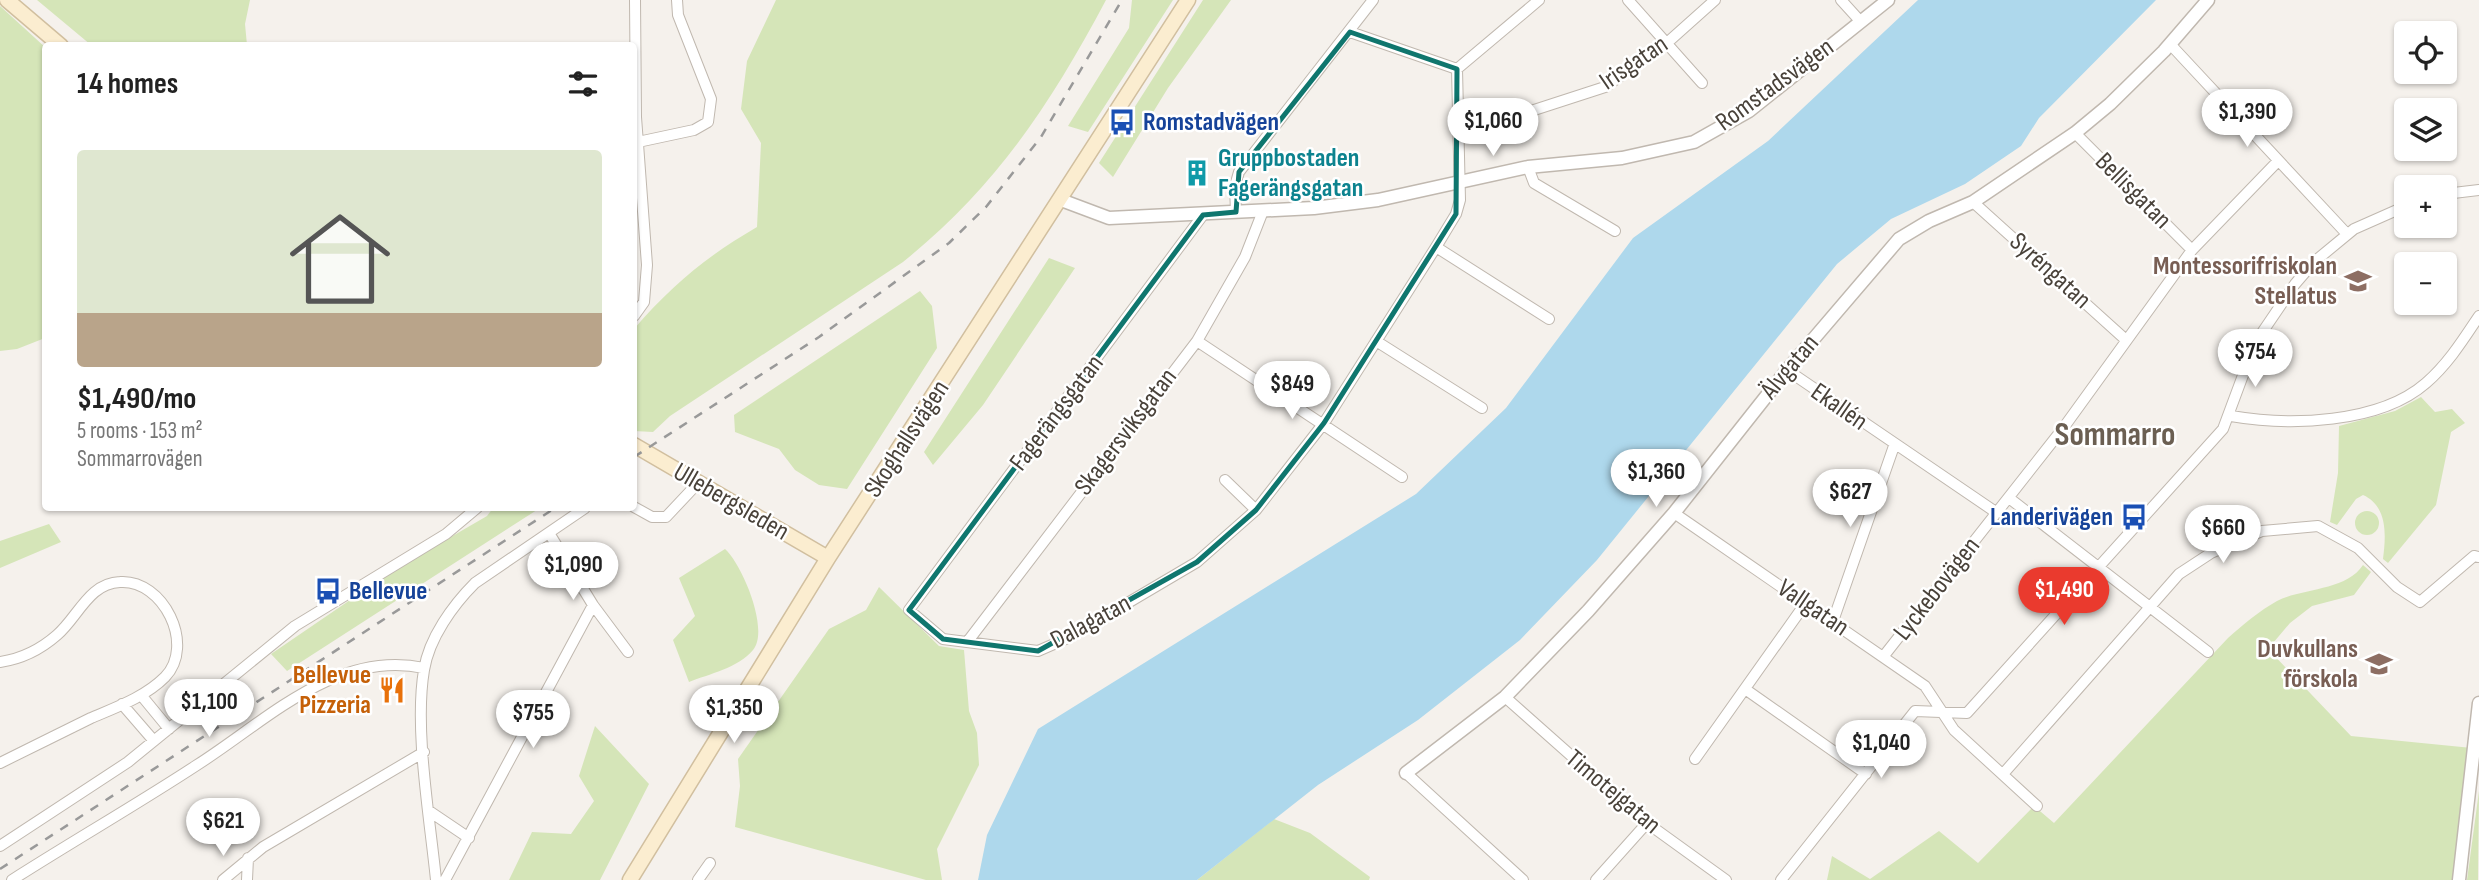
<!DOCTYPE html>
<meta charset="utf-8">
<style>
body{margin:0;font-family:"Sofia Sans Condensed",sans-serif;background:#f6f6f6;color:#222;height:100vh;display:flex;flex-direction:column;font-size:26px;white-space:nowrap}
*{box-sizing:border-box;margin:0}
p{font-size:23px;color:#767676}
.icon{flex:none;width:38px;height:38px;fill:none;stroke:currentColor;stroke-width:2;stroke-linecap:round;stroke-linejoin:round}
.map{position:relative;flex:1;overflow:hidden}
.side{position:absolute;left:42px;top:42px;width:595px;height:469px;display:flex;flex-direction:column;background:#fff;border-radius:7px;box-shadow:0 2px 5px #0004}
.side>*{flex:none}
.controls{position:absolute;left:2394px;top:21px;display:grid;gap:14px}
.controls a{display:grid;place-items:center;width:63px;height:63px;border-radius:7px;background:#fff;box-shadow:0 2px 5px #0004;font-size:35px}
.price{position:absolute;translate:-50% -60px;padding:0 16px;border-radius:24px;background:#fff;color:#222;font-size:23px;line-height:46px;filter:drop-shadow(0 2px 4px #0008)}
.price::after{content:'';position:absolute;left:50%;top:42px;width:21px;height:16px;margin-left:-10px;background:inherit;clip-path:polygon(0 0,100% 0,50% 100%)}
.price.on{background:#ea3a2e;color:#fff}
ul{padding:0;list-style:none}
li{display:grid;align-content:center;gap:14px;height:371px;padding:0 35px}
li span{display:grid;place-items:center;height:217px;border-radius:7px;color:#555}
li>.icon{margin-inline-start:auto}
span .icon{width:126px;height:126px;fill:#fffc;stroke-width:1}
li b{font-size:30px}
h2{display:flex;justify-content:space-between;align-items:center;height:84px;padding:0 35px;font-size:30px}
.map>svg:first-child{display:block}
.green{fill:#d5e5b8}
.water{fill:#aed8ec}
.lines{fill:none;stroke-linecap:round;stroke-linejoin:round}
.minor-casing{stroke:#c0b8af;stroke-width:12}
.tertiary-casing{stroke:#c0b8af;stroke-width:15}
.secondary-casing{stroke:#d1bf9f;stroke-width:17}
.minor{stroke:#fff;stroke-width:10}
.tertiary{stroke:#fff;stroke-width:12}
.secondary{stroke:#fbedd0;stroke-width:14}
.rail{stroke:#999;stroke-width:2.5;stroke-dasharray:9 9;stroke-linecap:butt}
.marked{fill:none;stroke:#0f766e;stroke-width:5;stroke-linejoin:round}
.labels{text-anchor:middle;dominant-baseline:central;stroke-width:5;stroke-linejoin:round;paint-order:stroke}
.street-label{font-size:26px;fill:#49423a;stroke:#fff}
.transit-label{font-size:26px;font-weight:bold;fill:#164399;stroke:#fff;text-anchor:start}
.culture-label{font-size:26px;font-weight:bold;fill:#0d838f;stroke:#fff;text-anchor:start}
.education-label{font-size:26px;font-weight:bold;fill:#785e54;stroke:#fff;text-anchor:end}
.food-label{font-size:26px;font-weight:bold;fill:#c56008;stroke:#fff;text-anchor:end}
.district-label{font-size:33px;font-weight:bold;fill:#6b5f52;stroke:#fff}
</style>
<div class="map">
<svg width="2479" height="880" viewBox="0 0 2479 880">
<rect width="100%" height="100%" fill="#f5f1ec"/>
<!-- green -->
<path class="green" d="M 37,0 L 250,0 L 245,24 L 247,45 L 91,45 Z
M 776,0 L 1106,0 C 1050,105 996,187 903,262 L 670,416 L 653,432 L 634,431 L 634,329 C 672,285 707,256 757,227 L 761,143 L 741,109 L 747,61 Z
M 1132,0 L 1173,0 L 1088,132 L 1068,126 L 1129,28 Z
M 1203,0 L 1231,0 L 1168,88 L 1113,177 L 1099,163 Z
M 0,6 L 46,48 L 45,338 L 17,349 L 0,351 Z
M 1049,258 L 1075,268 L 983,405 L 933,465 L 924,452 Z
M 920,291 L 932,306 L 937,348 L 847,489 L 819,485 L 795,470 L 779,449 L 735,432 L 734,415 Z
M 2421,397 L 2435,412 L 2452,409 L 2465,423 L 2451,432 L 2436,505 L 2388,563 L 2383,559 C 2386,536 2388,506 2363,495 L 2356,499 L 2337,525 L 2330,522 L 2338,473 L 2339,426 L 2395,411 Z
M 493,508 L 540,508 L 287,671 L 271,654 L 394,570 L 487,516 Z
M2355 523a12 12 0 1 1 24 0a12 12 0 1 1-24 0Z
M 49,524 L 61,542 L 0,568 L 0,541 Z
M 725,549 C 742,564 770,630 753,650 C 738,668 709,674 689,682 L 673,640 L 695,616 L 679,578 Z
M 2363,565 L 2371,572 L 2354,595 L 2312,606 L 2290,623 L 2268,649 L 2351,736 L 2472,748 L 2453,880 L 1827,880 L 1832,856 L 1870,879 L 1939,831 L 1978,863 L 2034,806 L 2054,823 L 2228,638 C 2244,624 2259,611 2277,601 C 2302,588 2346,591 2363,565 Z
M 879,587 L 939,646 L 964,650 L 969,711 L 977,733 L 979,765 L 937,849 L 942,880 L 926,880 L 735,827 L 740,786 L 738,759 L 829,629 L 866,610 Z
M 595,726 L 649,784 L 600,880 L 509,880 L 532,832 L 571,834 L 594,801 L 579,776 Z
M 2479,791 L 2478,880 L 2467,880 Z
M 1274,819 L 1310,833 L 1370,877 L 1369,880 L 1197,880 Z"/>
<!-- water -->
<path class="water" d="M 1918,0 L 2156,0 L 2039,118 L 2021,146 L 1965,184 L 1891,219 L 1837,264 L 1597,560 L 1520,640 L 1418,720 L 1318,785 L 1197,880 L 978,880 L 987,835 L 1038,729 L 1416,494 L 1506,408 L 1633,238 L 1768,141 Z"/>
<g class="lines">
<!-- minor casing -->
<g class="minor-casing">
<path id="minor" d="M 1628,0 L 1702,83
M 1841,0 L 1861,22
M 2170,44 L 2347,234
M 1457,69 L 1539,0
M 1458,113 L 1531,111 L 1605,87 L 1668,42 L 1715,0
M 2075,133 L 2192,250
M 638,142 L 694,130 L 708,122 L 711,99 L 678,15 L 677,0
M 1528,167 L 1534,183 L 1615,231
M 2445,194 L 2479,190
M 1973,202 L 2126,340
M 1236,212 L 1235,186 L 1239,172 L 1373,0
M 1203,215 L 909,610 L 943,639 L 1038,651 L 1070,637 L 1197,562 L 1256,510 L 1324,423 L 1436,247 L 1456,214 L 1460,200 L 1457,69 L 1350,32
M 1436,247 L 1549,319
M 634,316 L 644,302 L 647,265 L 636,117 L 635,0
M 1197,341 L 1402,477
M 1376,341 L 1482,408
M 1787,370 L 1997,513
M 2231,416 C 2289,426 2379,424 2426,383 C 2448,364 2463,340 2479,316
M 1225,480 L 1256,510
M 2009,498 L 2208,652
M 634,507 L 652,517 L 666,517 L 698,483
M 1674,513 L 1925,686 L 1954,730 L 2037,806
M 549,533 L 593,605 L 628,652
M 1833,621 L 1894,446
M 968,641 L 1197,341 L 1245,257 L 1263,211
M 1883,657 L 2064,427 L 2192,250 L 2278,161
M 0,662 C 21,659 41,649 57,635 C 78,617 89,583 120,582 C 163,579 196,645 165,677 C 145,697 117,707 91,718 C 61,733 30,748 0,763
M 1745,689 L 1866,774
M 141,695 L 169,729
M 1505,697 L 1647,823 L 1726,880
M 122,704 L 154,741
M 1695,759 L 1805,604
M 1406,773 L 1523,880
M 2003,774 L 2179,574 L 2211,553 L 2262,531 L 2318,526 L 2358,548 L 2397,587 L 2420,602 L 2474,556 L 2479,557
M 429,811 L 469,838
M 0,846 L 128,762 L 295,626 L 446,534 L 477,508
M 12,880 C 73,841 136,805 197,765 C 265,722 336,649 424,668
M 223,880 L 263,847 L 424,752
M 247,880 L 248,858
M 436,880 C 430,819 414,729 424,670 C 429,638 453,605 475,583 L 585,508
M 445,880 L 593,605
M 698,880 L 710,863
M 1596,880 L 1647,823
M 1781,880 L 1915,711 L 1967,713 L 2223,429 L 2255,343 L 2295,284 L 2314,262 L 2354,229 L 2406,206"/>
</g>
<!-- tertiary casing -->
<g class="tertiary-casing">
<path id="tertiary" d="M 1061,200 L 1109,218 L 1314,208 L 1378,200 L 1528,167 L 1622,158 L 1694,142 L 1749,111 L 1888,0
M 1406,773 L 1505,697 L 1588,611 L 1674,513 L 1787,370 L 1899,239 L 1929,221 L 1973,202 L 2075,133 L 2110,104 L 2164,51 L 2208,0
M 2459,880 L 2479,703"/>
</g>
<!-- secondary casing -->
<g class="secondary-casing">
<path id="secondary" d="M 7,0 L 61,46
M 634,445 L 828,558
M 630,880 L 828,558 L 1188,0"/>
</g>
<!-- minor -->
<use href="#minor" class="minor"/>
<!-- tertiary -->
<use href="#tertiary" class="tertiary"/>
<!-- secondary -->
<use href="#secondary" class="secondary"/>
<!-- rail -->
<path class="rail" d="M 634,457 L 819,337 L 949,243 L 986,207 L 1041,137 L 1122,0
M 0,869 L 555,508"/>
</g>
<!-- marked area -->
<path class="marked" d="M 1350,32 L 1457,69 L 1456,214 L 1324,423 L 1256,510 L 1197,562 L 1038,651 L 943,639 L 909,610 L 1203,215 L 1236,212 L 1239,172 Z"/>
<!-- icons -->
<defs>
<g id="bus-bare" transform="scale(2.1)"><path d="M-5-6H5V4H4V6H2V4H-2V6H-4V4H-5ZM-3.5-4V0h7V-4ZM-3.5 1.2v1.5H-2V1.2ZM2 1.2v1.5H3.5V1.2Z" fill="#1a4fb4" stroke="#fff" stroke-width="2.5" paint-order="stroke"/></g>
<g id="building-bare" transform="scale(2.1)"><path d="M-4-6H4V6H1V3H-1V6H-4ZM-2.5-4.3h1.7v1.8h-1.7ZM.8-4.3h1.7v1.8H.8ZM-2.5-1h1.7V.8h-1.7ZM.8-1h1.7V.8H.8Z" fill="#0f9aa8" stroke="#fff" stroke-width="2.5" paint-order="stroke"/></g>
<g id="school-bare" transform="scale(2.1)"><path d="M0-5L7-2L0 1L-7-2ZM-4 1L0 2.5L4 1V4Q0 6-4 4Z" fill="#8d6e63" stroke="#fff" stroke-width="2.5" paint-order="stroke"/></g>
<g id="restaurant-bare" transform="scale(2.1)"><path d="M-5-6h1v4h1v-4h1v4h1v-4h1v5L-1.5 .5V6h-2V.5L-5-1ZM5-6V6H3V1.5H1.5Q1.5-4 5-6Z" fill="#e8710a" stroke="#fff" stroke-width="2.5" paint-order="stroke"/></g>
</defs>
<g fill-rule="evenodd">
<use href="#bus-bare" x="1122" y="122"/>
<use href="#building-bare" x="1197" y="173"/>
<use href="#school-bare" x="2358" y="281"/>
<use href="#bus-bare" x="2134" y="517"/>
<use href="#bus-bare" x="328" y="591"/>
<use href="#school-bare" x="2379" y="664"/>
<use href="#restaurant-bare" x="392" y="690"/>
</g>
<g class="labels">
<!-- street labels -->
<g class="street-label">
<text transform="translate(1634 63) rotate(-34)">Irisgatan</text>
<text transform="translate(1775 85) rotate(-36)">Romstadsvägen</text>
<text transform="translate(2133 191) rotate(45)">Bellisgatan</text>
<text transform="translate(2050 271) rotate(42)">Syréngatan</text>
<text transform="translate(1790 367) rotate(-50)">Älvgatan</text>
<text transform="translate(1839 407) rotate(35)">Ekallén</text>
<text transform="translate(1057 413) rotate(-53)">Fagerängsgatan</text>
<text transform="translate(1126 432) rotate(-53)">Skagersviksgatan</text>
<text transform="translate(907 439) rotate(-57)">Skoghallsvägen</text>
<text transform="translate(731 502) rotate(30)">Ullebergsleden</text>
<text transform="translate(1937 589) rotate(-52)">Lyckebovägen</text>
<text transform="translate(1813 608) rotate(34)">Vallgatan</text>
<text transform="translate(1091 622) rotate(-28)">Dalagatan</text>
<text transform="translate(1613 792) rotate(40)">Timotejgatan</text>
</g>
<!-- transit labels -->
<g class="transit-label">
<text x="1143" y="122">Romstadvägen</text>
<text x="2113" y="517" text-anchor="end">Landerivägen</text>
<text x="349" y="591">Bellevue</text>
</g>
<!-- culture labels -->
<g class="culture-label">
<text x="1218" y="158">Gruppbostaden<tspan x="1218" dy="30">Fagerängsgatan</tspan></text>
</g>
<!-- education labels -->
<g class="education-label">
<text x="2337" y="266">Montessorifriskolan<tspan x="2337" dy="30">Stellatus</tspan></text>
<text x="2358" y="649">Duvkullans<tspan x="2358" dy="30">förskola</tspan></text>
</g>
<!-- food labels -->
<g class="food-label">
<text x="371" y="675">Bellevue<tspan x="371" dy="30">Pizzeria</tspan></text>
</g>
<!-- district labels -->
<g class="district-label">
<text x="2115" y="435">Sommarro</text>
</g>
</g>
</svg>
<div class="controls">
<a><svg class="icon" aria-label="locate" viewBox="0 0 24 24"><circle cx="12" cy="12" r="6"/><path d="M12 2v4M12 18v4M2 12h4M18 12h4"/></svg></a>
<a><svg class="icon" aria-label="layers" viewBox="0 0 24 24"><path d="M12 4l9 5-9 5-9-5zM3 14l9 5 9-5"/></svg></a>
<a>+</a>
<a>−</a>
</div>
<b class="price" style="left:2247px;top:149px">$1,390</b>
<b class="price" style="left:1493px;top:158px">$1,060</b>
<b class="price" style="left:2255px;top:389px">$754</b>
<b class="price" style="left:1292px;top:421px">$849</b>
<b class="price" style="left:1656px;top:509px">$1,360</b>
<b class="price" style="left:1850px;top:529px">$627</b>
<b class="price" style="left:2223px;top:565px">$660</b>
<b class="price" style="left:573px;top:602px">$1,090</b>
<b class="price on" style="left:2064px;top:627px">$1,490</b>
<b class="price" style="left:209px;top:739px">$1,100</b>
<b class="price" style="left:734px;top:745px">$1,350</b>
<b class="price" style="left:533px;top:750px">$755</b>
<b class="price" style="left:1881px;top:780px">$1,040</b>
<b class="price" style="left:223px;top:858px">$621</b>
<section class="side">
<h2>14 homes<svg class="icon" aria-label="filters" viewBox="0 0 24 24"><path d="M4 7h16M4 17h16"/><circle cx="9" cy="7" r="2"/><circle cx="15" cy="17" r="2"/></svg></h2>
<ul>
<li><span style="background:linear-gradient(#dfe7d0 75%,#b9a48a 0)"><svg class="icon" aria-label="home" viewBox="0 0 24 24"><path d="M3 11l9-7 9 7M6 9v11h12V9"/></svg></span><div><b>$1,490/mo</b><p>5 rooms · 153 m²</p><p>Sommarrovägen</p></div></li>
</ul>
</section>
</div>
